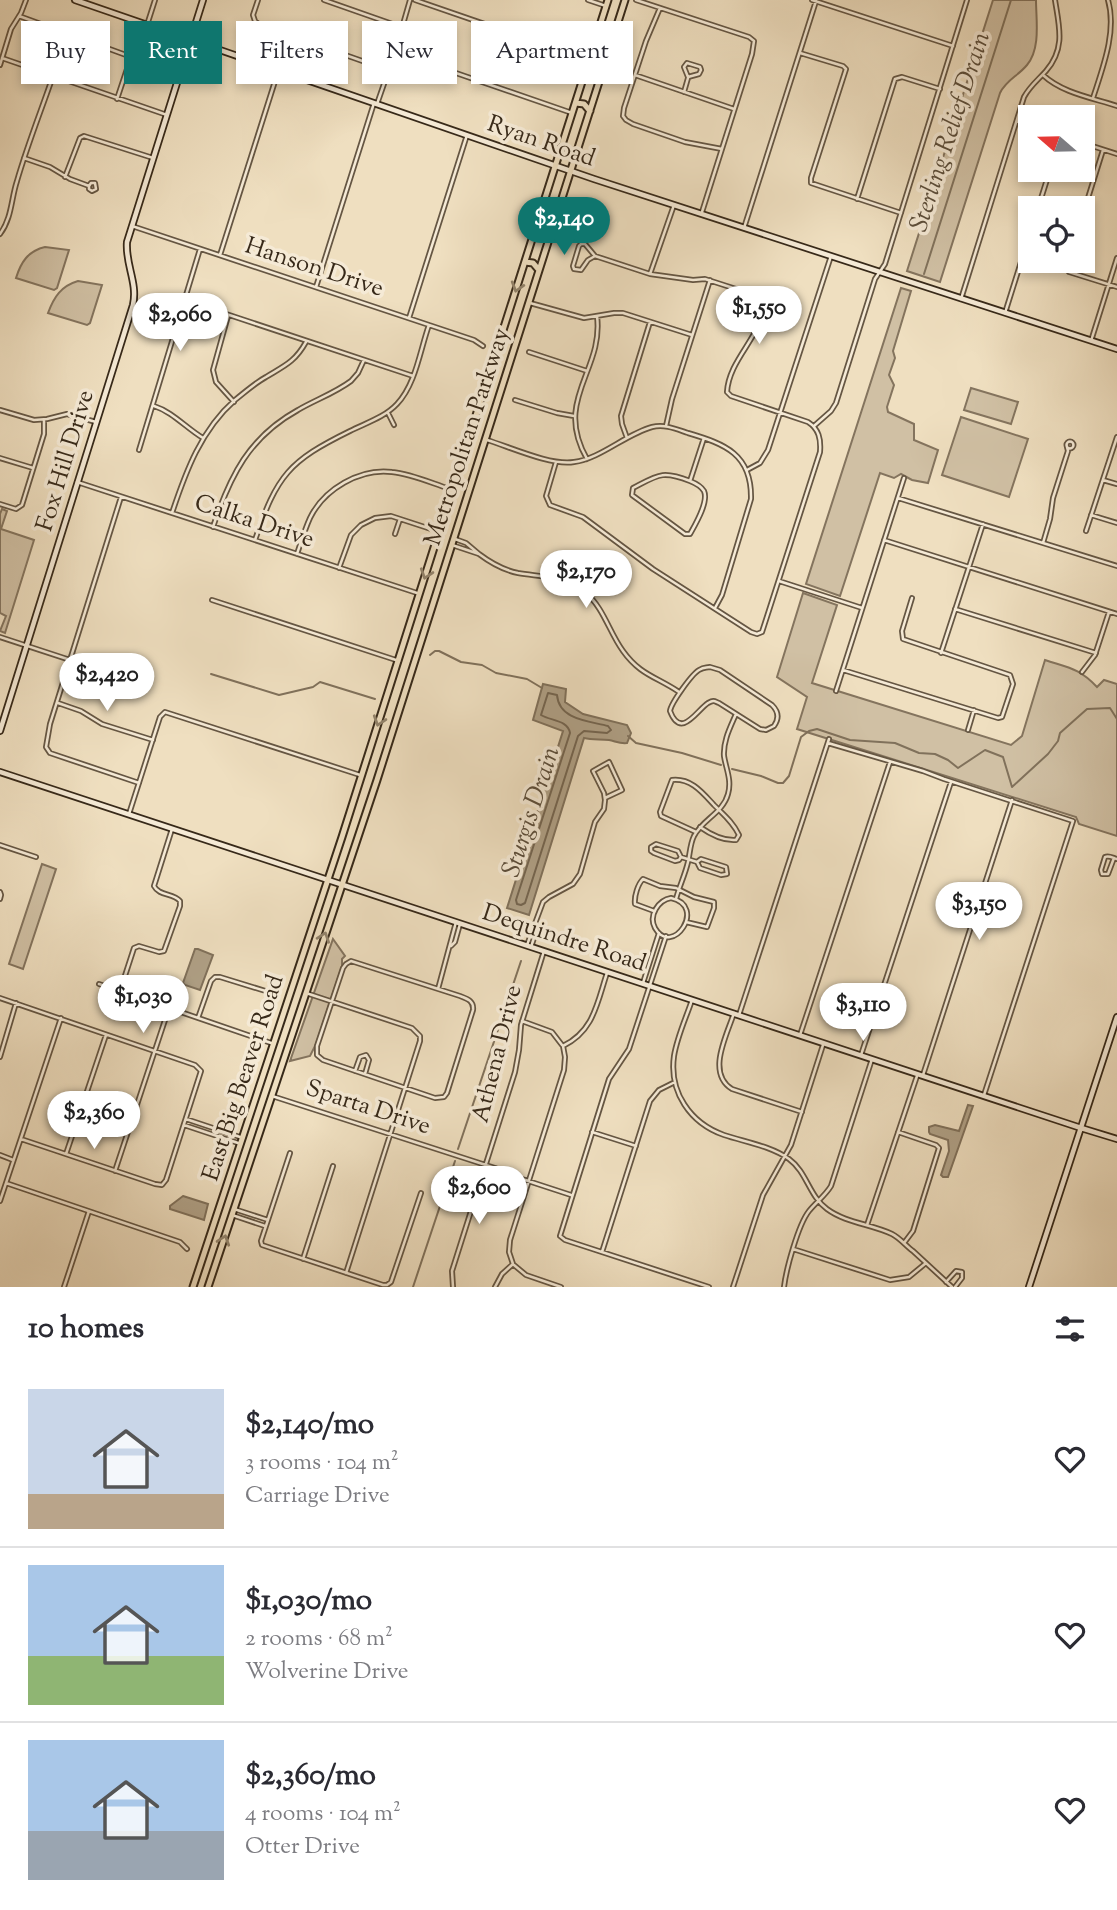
<!DOCTYPE html>
<meta charset="utf-8">
<style>
body{margin:0;font-family:"Sorts Mill Goudy",serif;background:#f2f2f3;color:#2b2b33;height:100vh;display:flex;flex-direction:column;font-size:26px;white-space:nowrap}
*{box-sizing:border-box;margin:0}
p{font-size:23px;color:#7c7c81}
.icon{flex:none;width:38px;height:38px;fill:none;stroke:currentColor;stroke-width:2;stroke-linecap:round;stroke-linejoin:round}
.map{position:relative;height:1287px;overflow:hidden}
.details{display:flex;flex-direction:column;background:#fff;flex:1}
.details>*{flex:none}
.hud{position:absolute;left:21px;top:21px;width:700px;height:63px;display:flex;gap:14px}
.needle{width:46px;rotate:290deg}
.tools{position:absolute;left:1018px;top:105px;display:grid;gap:14px}
.tools a{display:grid;place-items:center;width:77px;height:77px;border-radius:0px;background:#fff;box-shadow:0 4px 10px #0003;font-size:35px}
.price{position:absolute;translate:-50% -60px;padding:0 16px;border-radius:24px;background:#fff;color:#222;font-size:23px;line-height:46px;filter:drop-shadow(0 2px 4px #0008)}
.price::after{content:'';position:absolute;left:50%;top:42px;width:21px;height:16px;margin-left:-10px;background:inherit;clip-path:polygon(0 0,100% 0,50% 100%)}
.price.active{background:#0f766e;color:#fff}
ul{padding:0;list-style:none}
li{display:flex;align-items:center;gap:21px;height:175px;padding:0 28px}
li+li{border-top:2px solid #e1e1e2}
li span{display:grid;place-items:center;flex:none;width:196px;height:140px;border-radius:0px;color:#555}
li>.icon{margin-inline-start:auto}
span .icon{width:84px;height:84px;fill:#fffc;stroke-width:1}
li b{font-size:30px}
h2{display:flex;justify-content:space-between;align-items:center;height:84px;padding:0 28px;font-size:30px}
.chip{padding:0 24px;border-radius:0px;background:#fff;box-shadow:0 4px 10px #0003;font-size:24px;line-height:63px}
.chip.active{background:#0f766e;color:#fff}
.map>svg:first-child{display:block}
.green{fill:#d0c0a4;stroke:#84745e;stroke-width:2}
.water{fill:#b0a187;stroke:#80715b;stroke-width:2}
.lines{fill:none;stroke-linecap:round;stroke-linejoin:round}
.shore{stroke:#746550;stroke-width:2}
.stream{stroke:#80715b;stroke-width:2}
.street-casing{stroke:#655643;stroke-width:6}
.secondary-casing{stroke:#372919;stroke-width:8}
.primary-casing{stroke:#372919;stroke-width:9}
.street{stroke:#f5ead6;stroke-width:2.5}
.secondary{stroke:#f5ead6;stroke-width:4.5}
.primary{stroke:#efdfc0;stroke-width:5}
.oneway{stroke:#93846c}
.labels{text-anchor:middle;dominant-baseline:central;stroke-width:7;stroke-linejoin:round;paint-order:stroke}
.street-label{font-size:24px;fill:#372919;stroke:#f5ead6}
.water-label{font-size:26px;font-style:italic;fill:#5b4d3a;stroke:#f5ead6}
</style>
<div class="map">
<svg width="1117" height="1287" viewBox="0 0 1117 1287">
<rect width="100%" height="100%" fill="#efdfc0"/>
<filter id="stains"><feTurbulence type="fractalNoise" baseFrequency=".00286" numOctaves="4"/><feColorMatrix values="0 0 0 0 .2 0 0 0 0 .09 0 0 0 0 .02 0 0 0 .5 -.17"/></filter>
<radialGradient id="worn" r=".72"><stop offset=".6" stop-color="#630" stop-opacity="0"/><stop offset="1" stop-color="#630" stop-opacity=".3"/></radialGradient>
<!-- green -->
<path class="green" d="M 993,0 L 1036,0 C 1036,20 1041,48 1027,65 C 1018,76 1006,80 1000,93 L 940,282 L 907,271 Z
M 45,247 L 69,250 L 57,288 L 54,290 L 16,278 C 21,262 28,251 45,247 Z
M 78,281 L 102,285 L 90,323 L 87,325 L 48,313 C 54,297 61,286 78,281 Z
M 901,288 L 911,291 L 893,351 L 895,358 L 889,375 L 894,385 L 887,407 L 888,412 L 914,424 L 914,440 L 938,450 L 928,483 L 912,480 L 901,474 L 894,478 L 880,473 L 840,596 L 806,584 Z
M 971,388 L 1018,402 L 1011,424 L 964,410 Z
M 961,417 L 1028,439 L 1009,497 L 942,475 Z
M 2,509 L 7,511 L 1,529 L 34,540 L 5,633 L 0,631 L 6,616 L 0,613 L 0,514 Z
M 803,593 L 837,605 L 812,683 L 1011,745 L 1022,736 L 1045,660 C 1069,668 1079,668 1097,687 L 1104,680 L 1117,684 L 1117,836 L 1079,824 L 1076,817 L 797,729 L 807,697 L 777,677 Z
M 42,864 L 56,869 L 23,969 L 9,964 Z
M 333,939 L 345,956 L 342,959 L 342,966 L 316,1044 L 310,1056 L 290,1061 Z"/>
<!-- water -->
<path class="water" d="M 543,684 L 566,689 L 565,702 L 583,714 L 627,725 L 631,733 L 627,743 C 620,744 615,741 609,740 C 600,739 592,740 584,738 L 529,915 L 507,908 L 563,731 L 533,720 Z
M 195,949 L 198,949 L 213,955 L 200,990 L 185,985 L 183,983 Z
M 968,1105 L 973,1106 L 948,1177 L 943,1177 L 941,1175 L 949,1151 L 948,1140 L 930,1134 L 929,1132 L 929,1127 L 935,1125 L 959,1131 Z
M 183,1196 L 208,1204 L 204,1220 L 170,1209 L 170,1206 Z"/>
<g class="lines">
<!-- shore -->
<path class="shore" d="M 548,693 L 557,695 C 559,720 589,721 608,726 L 611,730 L 607,733 L 584,731 L 578,736 L 525,903 L 521,905 L 517,904 L 516,900 L 570,733 C 568,720 551,721 541,715 Z"/>
<!-- stream -->
<path class="stream" d="M 924,274 L 1011,0
M 430,655 L 435,651 L 439,651 L 461,662 L 482,665 L 496,673 L 527,679 L 542,688
M 211,674 L 279,695 L 313,687 L 320,682 L 375,699
M 628,736 L 636,743 L 682,753 L 721,765
M 732,769 L 761,776 L 778,783 L 783,783 L 789,776 L 801,737 L 809,731 L 817,729 L 850,740 L 895,743 L 919,753 L 935,754 L 948,760 L 958,768 L 985,750 L 1003,757 L 1012,787 L 1048,754 L 1058,741 L 1060,733 L 1087,709 L 1110,708 L 1117,719
M 458,1149 L 521,961
M 413,1287 L 455,1161"/>
<!-- street casing -->
<g class="street-casing">
<path id="street" d="M 258,0 L 253,15 L 255,21 L 260,25 L 388,70
M 324,0 L 401,27
M 415,0 L 589,60
M 588,0 L 606,6
M 636,0 L 749,37 L 754,41 L 752,54 L 702,212
M 812,0 L 953,46
M 660,8 L 646,41 L 624,108 L 623,116 L 626,120 L 633,124 L 685,142 L 722,149
M 19,16 L 126,55 L 129,59 L 129,63 L 117,99
M 147,25 L 155,0
M 395,52 L 572,113
M 800,53 L 843,66 L 846,69 L 811,178 L 811,183 L 901,213
M 2,58 L 167,115
M 687,63 L 700,67 L 701,70 L 699,74 L 688,77 L 684,67 Z
M 0,65 L 11,29 L 21,13 L 26,0
M 635,75 L 734,109
M 1043,75 C 1062,93 1093,98 1117,106
M 684,92 L 688,78
M 1093,98 C 1103,67 1117,31 1108,0
M 377,104 L 395,52 L 410,0
M 1017,121 L 1031,126
M 1083,143 L 1117,154
M 24,158 L 50,167 L 70,179 L 89,186 L 89,189 L 92,191 L 96,189 L 95,183 L 91,183 L 89,186
M 65,177 L 80,138 L 84,136 L 153,158
M 857,199 L 895,79 L 902,77 L 940,89
M 1038,208 L 1050,170
M 1083,214 L 1103,150
M 132,226 L 474,340 L 483,346
M 744,228 L 816,1
M 0,234 C 12,218 11,199 17,181 C 27,146 41,111 53,76
M 220,255 L 276,78 L 284,65 L 294,37
M 1069,261 L 1067,269 L 1069,272 L 1117,287
M 650,274 L 674,205
M 316,287 L 374,103
M 961,299 L 1024,97 C 1030,86 1038,80 1046,71 C 1066,48 1059,26 1055,0
M 184,300 L 413,376
M 530,303 L 584,318 L 614,313 L 623,313 L 692,335
M 1005,313 L 1031,230
M 228,316 L 213,370 L 216,382 L 234,402
M 409,318 L 467,135
M 1091,341 L 1117,258
M 529,352 L 587,371
M 515,400 L 557,413 L 574,416
M 154,406 C 173,412 186,428 203,438
M 0,410 L 34,420 L 47,419 L 67,414 L 96,422
M 388,413 L 394,425
M 666,426 L 672,399 L 710,280
M 814,426 L 831,411 L 836,403 L 875,279 L 885,264 L 967,0
M 627,438 L 622,424 L 621,416 L 650,322
M 487,440 C 510,447 551,466 574,462 C 600,459 626,434 652,427 C 665,424 676,429 688,433 C 725,444 752,454 751,499 L 722,595 L 715,608
M1066.5 445a3.5 3.5 0 1 1 7 0a3.5 3.5 0 1 1-7 0Z
M 139,450 L 200,249
M 0,458 L 33,468
M 587,459 C 553,399 604,371 597,316
M 556,462 L 546,496 L 550,505 L 583,517 L 653,569 L 751,632 L 757,634 L 762,632 L 820,452 C 821,439 819,429 808,422 L 731,396 L 727,392 C 729,358 764,335 764,302 L 758,296 L 705,279 L 693,280 L 650,274 L 595,256 L 585,244 L 581,244 L 579,246 L 573,266 L 574,269 L 581,270 L 588,260 L 595,256
M 747,470 L 760,463 L 768,450 L 831,256
M 1103,480 L 1117,484
M 690,481 C 662,470 658,475 633,488 L 632,495 L 685,534 L 690,534 C 695,525 709,502 704,491 C 701,486 695,483 690,481 L 704,438
M 77,482 L 417,593
M 121,497 L 50,724 L 46,747 L 50,753 L 139,783
M 898,498 L 1117,566
M 0,504 L 16,509 L 22,505 L 44,434 L 44,420
M 172,513 C 186,471 201,430 235,400 C 245,392 255,383 266,377 C 284,366 295,362 306,342
M 1091,515 L 1117,523
M 213,527 C 230,476 249,437 298,410 C 315,400 335,393 351,381 L 358,373 L 364,360
M 1086,531 L 1117,437
M 395,534 L 400,519
M 255,540 C 277,475 289,461 350,431 C 366,423 385,417 397,404 C 416,384 420,350 429,325
M 884,540 L 1117,614
M 1043,543 L 1050,519 L 1053,498 L 1068,451 L 1067,447
M 452,545 L 479,554 L 466,543 L 455,539
M 297,554 C 301,542 305,529 310,518 C 324,489 360,468 392,472 C 412,474 431,483 450,489
M 479,554 C 491,563 503,570 518,573 C 541,577 566,576 585,592 C 604,608 609,632 623,651 C 640,675 657,677 679,692
M 339,568 L 351,535 L 361,525 L 375,518 L 391,516 L 437,531
M 779,581 L 862,608
M 212,600 L 399,661
M 955,609 L 1096,653
M 0,637 L 119,676 L 124,685 L 129,683 L 128,677 L 119,676
M 941,653 L 983,524
M 710,667 L 720,670 L 772,705 C 779,712 779,719 774,726 L 766,730 L 760,729 L 719,703 C 714,701 714,700 708,703 C 697,710 681,740 670,711 C 671,703 692,674 699,670 C 704,667 705,668 710,667 Z
M 843,670 L 998,718 L 1002,717 L 1013,684 L 1010,675 L 903,639 L 902,631 L 912,598
M 1082,672 L 1095,655 L 1109,612
M 836,691 L 904,478
M 58,703 L 81,711 L 102,724 L 153,740
M 968,730 L 974,710
M 828,743 L 923,771 L 944,779 L 1073,821 L 984,1095
M 129,814 L 160,717 L 165,712 L 360,775
M 696,832 L 661,816 L 660,812 L 672,780 C 691,778 702,792 714,805 C 723,814 733,822 739,835 L 736,840 C 724,841 710,834 700,827
M 656,844 L 678,851 L 681,857 L 679,860 L 675,861 L 654,853 L 651,851 L 651,847 Z
M 0,845 L 36,857
M 681,857 L 697,862
M 1114,858 L 1108,874 L 1102,874 L 1101,870 L 1105,857 C 1109,855 1113,858 1117,859
M 701,859 L 726,867 L 727,874 L 721,875 L 700,868 L 697,862 Z
M 0,892 L 1,895 L 0,899
M 671,898 C 708,906 672,958 655,928 C 648,915 659,900 671,898 Z
M 676,899 C 679,887 685,875 688,862 C 690,853 690,844 694,836 C 703,819 723,813 728,794 C 732,780 726,769 724,756 C 723,741 730,728 736,714
M 654,911 L 635,904 C 634,896 638,884 643,879 L 660,886 L 676,888 L 694,897 L 714,902 L 714,908 L 707,927 L 686,922
M 666,936 L 629,1049 L 609,1079 L 560,1236 L 565,1240 L 709,1287
M 527,945 L 543,902 L 549,897 L 573,884 L 580,874 L 595,822 L 604,809 L 605,800 L 604,793 L 593,771 L 609,762 L 622,790 L 605,798
M 451,946 L 455,942 L 460,924
M 531,947 L 537,929 L 536,924
M 351,961 L 460,996 C 468,999 474,1001 473,1010 L 447,1093 L 444,1097 L 435,1098 L 323,1060 L 317,1055 L 317,1046 L 343,968 L 346,964 Z
M 643,983 L 659,933
M 99,984 L 274,1044
M 438,989 L 456,922
M 120,991 L 134,948 L 139,946 L 159,952 L 164,951 L 180,906 L 180,901 C 173,893 159,896 154,886 L 172,829
M 306,993 L 412,1028 L 420,1036 L 420,1041 L 346,1273
M 0,998 L 195,1065 L 201,1071 L 166,1180 L 162,1185 L 155,1184 L 21,1139
M 692,1000 C 686,1018 677,1037 674,1056 C 669,1092 690,1123 724,1135 C 745,1142 771,1146 789,1159 C 807,1172 809,1196 827,1209 C 846,1223 871,1224 892,1234 C 900,1238 906,1246 913,1251 C 926,1263 939,1275 952,1287
M 734,1013 C 727,1035 706,1073 732,1089 L 802,1112
M 739,1015 L 829,739
M 198,1018 L 211,981 L 215,977 L 220,977 L 272,993
M 522,1021 L 552,1032 L 562,1045
M 800,1035 L 890,762
M 861,1055 L 951,782
M 0,1057 L 16,1003
M 355,1071 L 360,1057 L 366,1055 L 369,1060 L 365,1074
M 923,1075 L 1012,800
M 272,1096 L 495,1168 L 519,1178 L 571,1195
M 186,1119 L 243,1138
M 184,1125 L 241,1144
M 592,1132 L 636,1146
M 898,1132 L 936,1145 L 939,1148 L 913,1231 L 904,1243
M 290,1153 L 261,1241 L 262,1245 L 383,1285 L 387,1285 L 391,1282 L 421,1193
M 66,1154 L 106,1035
M 0,1155 L 13,1160
M 115,1171 L 169,1008
M 6,1183 L 180,1242 L 187,1249
M 0,1201 L 61,1018
M 234,1209 L 268,1220
M 232,1215 L 265,1226
M 867,1225 L 917,1076
M 793,1249 L 890,1280 L 909,1277 L 926,1263
M 602,1252 L 650,1101 L 659,1090 L 673,1083
M 303,1259 L 333,1166
M 514,1265 L 526,1275 L 561,1287
M 946,1282 L 956,1271 L 962,1272 L 962,1278 L 955,1287
M 64,1287 L 89,1211
M 453,1287 L 452,1271 L 515,1072 L 519,1050 L 521,1025 L 544,951
M 495,1287 L 502,1274 L 513,1264 L 509,1252 L 510,1240 L 564,1070 L 565,1057 L 563,1046 C 594,1031 597,1003 607,973
M 733,1287 L 763,1195 L 791,1145 L 823,1045
M 784,1287 C 786,1270 798,1225 809,1211 C 816,1202 825,1196 831,1186 L 872,1059"/>
</g>
<!-- secondary casing -->
<g class="secondary-casing">
<path id="secondary" d="M 75,0 L 594,179 L 1117,349
M 0,731 L 133,305 C 138,283 125,264 127,242 L 203,0
M 0,772 L 1081,1128 L 1117,1139
M 1029,1287 L 1117,1017"/>
</g>
<!-- primary casing -->
<g class="primary-casing">
<path id="primary" d="M 576,103 L 584,104 L 590,111
M 525,262 L 533,263 L 539,270
M 193,1287 L 342,837 L 608,0
M 208,1287 L 377,780 L 625,0"/>
</g>
<!-- street -->
<use href="#street" class="street"/>
<!-- secondary -->
<use href="#secondary" class="secondary"/>
<!-- primary -->
<use href="#primary" class="primary"/>
</g>
<!-- one-way arrows -->
<defs><path id="oneway-chevron" d="M-2-3.5L2.5 0L-2 3.5" fill="none" stroke-width="1.6" stroke-linecap="round" stroke-linejoin="round" transform="scale(1.75)"/></defs>
<g class="oneway">
<use href="#oneway-chevron" transform="translate(517 287) rotate(107)"/>
<use href="#oneway-chevron" transform="translate(426 574) rotate(108)"/>
<use href="#oneway-chevron" transform="translate(379 721) rotate(108)"/>
<use href="#oneway-chevron" transform="translate(324 937) rotate(-71)"/>
<use href="#oneway-chevron" transform="translate(224 1240) rotate(-72)"/>
</g>
<g class="labels">
<!-- street labels -->
<g class="street-label">
<text transform="translate(541 142) rotate(19)">Ryan Road</text>
<text transform="translate(314 268) rotate(18)">Hanson Drive</text>
<text transform="translate(468 437) rotate(-72)">Metropolitan Parkway</text>
<text transform="translate(66 461) rotate(-73)">Fox Hill Drive</text>
<text transform="translate(254 522) rotate(18)">Calka Drive</text>
<text transform="translate(564 939) rotate(18)">Dequindre Road</text>
<text transform="translate(498 1054) rotate(-76)">Athena Drive</text>
<text transform="translate(244 1078) rotate(-72)">East Big Beaver Road</text>
<text transform="translate(368 1108) rotate(18)">Sparta Drive</text>
</g>
<!-- water labels -->
<g class="water-label">
<text transform="translate(951 132) rotate(-72)">Sterling Relief Drain</text>
<text transform="translate(532 812) rotate(-72)">Sturgis Drain</text>
</g>
</g>
<rect width="100%" height="100%" filter="url(#stains)"/>
<rect width="100%" height="100%" fill="url(#worn)"/>
</svg>
<div class="tools">
<a><svg class="needle" viewBox="-14 -14 28 28"><path d="M0-13l5 13h-10z" fill="#e53935"/><path d="M0 13l5-13h-10z" fill="#7c7c81"/></svg></a>
<a><svg class="icon" aria-label="locate" viewBox="0 0 24 24"><circle cx="12" cy="12" r="6"/><path d="M12 2v4M12 18v4M2 12h4M18 12h4"/></svg></a>
</div>
<b class="price active" style="left:564px;top:257px">$2,140</b>
<b class="price" style="left:759px;top:346px">$1,550</b>
<b class="price" style="left:180px;top:353px">$2,060</b>
<b class="price" style="left:586px;top:610px">$2,170</b>
<b class="price" style="left:107px;top:713px">$2,420</b>
<b class="price" style="left:979px;top:942px">$3,150</b>
<b class="price" style="left:143px;top:1035px">$1,030</b>
<b class="price" style="left:863px;top:1043px">$3,110</b>
<b class="price" style="left:94px;top:1151px">$2,360</b>
<b class="price" style="left:479px;top:1226px">$2,600</b>
<div class="hud">
<a class="chip">Buy</a>
<a class="chip active">Rent</a>
<a class="chip">Filters</a>
<a class="chip">New</a>
<a class="chip">Apartment</a>
</div>
</div>
<section class="details">
<h2>10 homes<svg class="icon" aria-label="filters" viewBox="0 0 24 24"><path d="M4 7h16M4 17h16"/><circle cx="9" cy="7" r="2"/><circle cx="15" cy="17" r="2"/></svg></h2>
<ul>
<li><span style="background:linear-gradient(#c9d6e8 75%,#b9a48a 0)"><svg class="icon" aria-label="home" viewBox="0 0 24 24"><path d="M3 11l9-7 9 7M6 9v11h12V9"/></svg></span><div><b>$2,140/mo</b><p>3 rooms · 104 m²</p><p>Carriage Drive</p></div><svg class="icon" aria-label="heart" viewBox="0 0 24 24"><path d="M12 20l-8-8c-3-5 5-10 8-4 3-6 11-1 8 4z"/></svg></li>
<li><span style="background:linear-gradient(#a9c7e8 65%,#8fb573 0)"><svg class="icon" aria-label="home" viewBox="0 0 24 24"><path d="M3 11l9-7 9 7M6 9v11h12V9"/></svg></span><div><b>$1,030/mo</b><p>2 rooms · 68 m²</p><p>Wolverine Drive</p></div><svg class="icon" aria-label="heart" viewBox="0 0 24 24"><path d="M12 20l-8-8c-3-5 5-10 8-4 3-6 11-1 8 4z"/></svg></li>
<li><span style="background:linear-gradient(#a9c7e8 65%,#9aa5b1 0)"><svg class="icon" aria-label="home" viewBox="0 0 24 24"><path d="M3 11l9-7 9 7M6 9v11h12V9"/></svg></span><div><b>$2,360/mo</b><p>4 rooms · 104 m²</p><p>Otter Drive</p></div><svg class="icon" aria-label="heart" viewBox="0 0 24 24"><path d="M12 20l-8-8c-3-5 5-10 8-4 3-6 11-1 8 4z"/></svg></li>
</ul>
</section>
